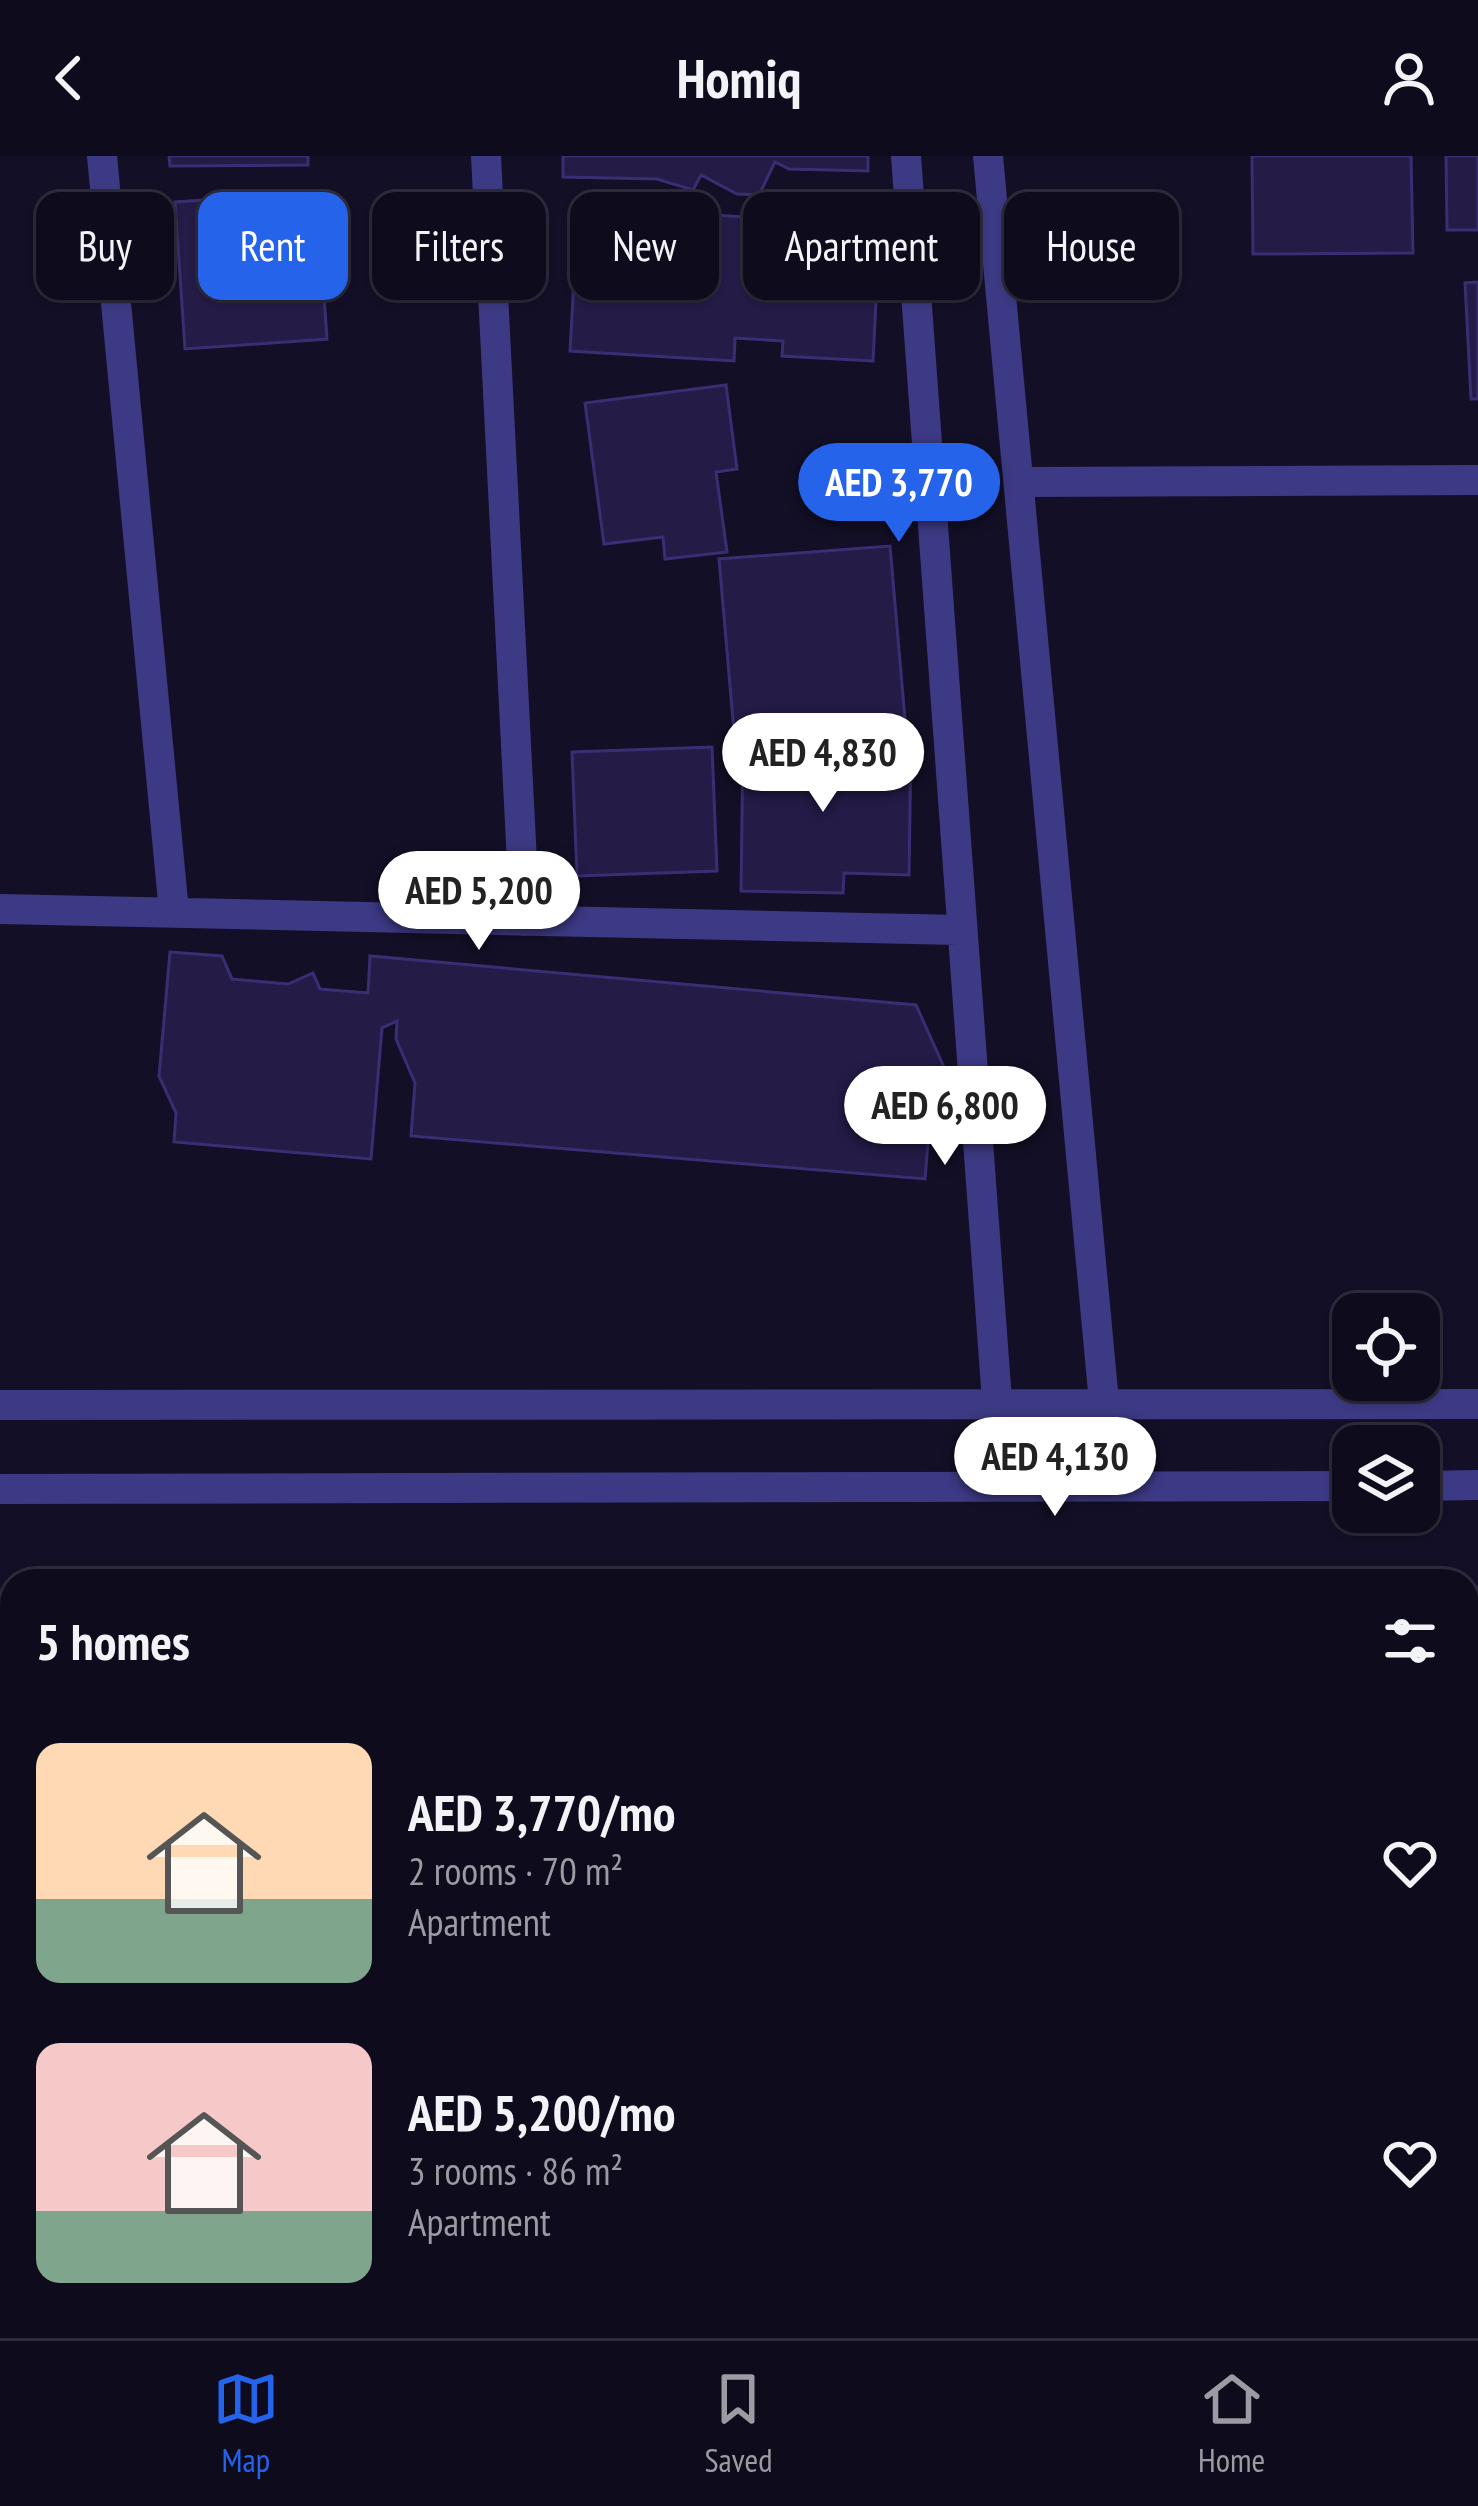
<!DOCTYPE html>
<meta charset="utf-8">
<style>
body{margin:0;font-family:"PT Sans Narrow",sans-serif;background:#171425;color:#f1f3f6;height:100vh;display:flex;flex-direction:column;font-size:45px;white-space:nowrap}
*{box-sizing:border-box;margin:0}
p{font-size:39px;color:#9b9ba3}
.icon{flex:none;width:66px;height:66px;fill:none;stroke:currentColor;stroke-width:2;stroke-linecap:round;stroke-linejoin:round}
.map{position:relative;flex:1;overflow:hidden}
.panel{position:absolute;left:0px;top:1413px;width:1479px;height:771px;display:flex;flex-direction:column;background:#0e0b1c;border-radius:36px 36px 0 0;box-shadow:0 3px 9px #0004,0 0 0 3px #2e2b3b}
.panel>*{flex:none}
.top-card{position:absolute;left:36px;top:36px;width:1407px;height:108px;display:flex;gap:24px}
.buttons{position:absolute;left:1332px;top:1137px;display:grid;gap:24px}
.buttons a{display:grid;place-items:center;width:108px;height:108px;border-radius:24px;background:#0e0b1c;box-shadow:0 3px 9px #0004,0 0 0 3px #2e2b3b;font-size:60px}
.price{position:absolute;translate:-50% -102px;padding:0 27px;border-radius:42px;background:#fff;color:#222;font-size:39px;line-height:78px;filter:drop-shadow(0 3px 6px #0008)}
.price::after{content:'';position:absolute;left:50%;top:72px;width:36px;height:27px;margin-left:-18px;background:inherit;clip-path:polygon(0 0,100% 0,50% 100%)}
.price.on{background:#2563eb;color:#fff}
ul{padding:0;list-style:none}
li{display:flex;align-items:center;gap:36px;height:300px;padding:0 36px}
li span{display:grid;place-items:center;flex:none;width:336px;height:240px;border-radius:24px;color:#555}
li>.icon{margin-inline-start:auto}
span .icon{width:144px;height:144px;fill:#fffc;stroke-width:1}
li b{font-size:51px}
h2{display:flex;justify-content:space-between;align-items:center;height:144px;padding:0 36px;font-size:51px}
.pill{padding:0 42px;border-radius:24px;background:#0e0b1c;box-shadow:0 3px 9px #0004,0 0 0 3px #2e2b3b;font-size:42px;line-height:108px}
.pill.on{background:#2563eb;color:#fff}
header{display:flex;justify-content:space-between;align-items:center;height:156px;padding:0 36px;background:#0e0b1c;font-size:54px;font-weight:700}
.tabs{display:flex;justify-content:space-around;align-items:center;height:168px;border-top:3px solid #2e2b3b;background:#0e0b1c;font-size:33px;color:#9b9ba3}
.tabs a{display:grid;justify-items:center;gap:6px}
.tabs .on{color:#2563eb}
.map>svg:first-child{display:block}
.building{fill:#241b47;stroke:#3b2d73;stroke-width:3}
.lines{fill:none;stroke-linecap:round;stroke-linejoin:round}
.minor{stroke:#3d3a85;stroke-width:30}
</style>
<header><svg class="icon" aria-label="back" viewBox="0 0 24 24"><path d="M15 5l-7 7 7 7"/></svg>Homiq<svg class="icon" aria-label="person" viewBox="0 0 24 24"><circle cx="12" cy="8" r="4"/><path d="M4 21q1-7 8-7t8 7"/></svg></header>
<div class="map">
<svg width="1478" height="2182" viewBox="0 0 1478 2182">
<rect width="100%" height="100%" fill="#130f26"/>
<!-- building -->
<path class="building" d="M 169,0 L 308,0 L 308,9 L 170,10 Z
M 563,0 L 868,0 L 868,15 L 789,13 L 775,6 L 759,39 L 737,38 L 701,19 L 693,34 L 657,23 L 563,21 Z
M 1252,0 L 1411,0 L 1413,97 L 1253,98 Z
M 1446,0 L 1478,0 L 1478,74 L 1447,74 Z
M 317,37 L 327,183 L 185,193 L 175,46 Z
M 578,51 L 880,69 L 873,205 L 782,200 L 783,185 L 735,182 L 734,205 L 570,195 Z
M 1478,126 L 1478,243 L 1471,243 L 1465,127 Z
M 726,229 L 737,313 L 716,316 L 727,396 L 665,403 L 663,381 L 604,388 L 585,247 Z
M 890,390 L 905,563 L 734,576 L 719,403 Z
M 743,587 L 911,590 L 909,719 L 844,717 L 843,737 L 741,735 Z
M 712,591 L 717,715 L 577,720 L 572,596 Z
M 170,796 L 222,800 L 232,823 L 288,828 L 313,817 L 320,833 L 368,837 L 370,800 L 916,849 L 943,909 L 940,947 L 949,966 L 929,975 L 925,1023 L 411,980 L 415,927 L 396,883 L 397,865 L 382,872 L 371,1003 L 174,986 L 176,957 L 159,920 Z
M 1478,1431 L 1478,1575 L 1467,1577 L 1467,1433 Z
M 12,1874 L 12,2002 L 0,2002 L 0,1875 Z
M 1468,2031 L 1472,2178 L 1309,2181 L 1308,2172 L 1467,2172 Z
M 328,2172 L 455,2172 L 457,2182 L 329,2182 Z
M 570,2172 L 738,2172 L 738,2182 L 569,2182 Z
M 936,2172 L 1087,2172 L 990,2182 L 937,2182 Z"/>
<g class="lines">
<!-- minor -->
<path class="minor" d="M 102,0 L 174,756
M 486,0 L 525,765
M 906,0 L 997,1245 L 1057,1330 L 1104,1246 L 988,0
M 1019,326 L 1478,324
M 0,753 L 959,774
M 0,1249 L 1478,1248
M 1419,1330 L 1478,1329
M 0,1333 L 1353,1330
M 1474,1768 L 1478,1853
M 0,1793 L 12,1792
M 100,2172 L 101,2182
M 497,2172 L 499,2182"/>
</g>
</svg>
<div class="buttons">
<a><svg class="icon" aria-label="locate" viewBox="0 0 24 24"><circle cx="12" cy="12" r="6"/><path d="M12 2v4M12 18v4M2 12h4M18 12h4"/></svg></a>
<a><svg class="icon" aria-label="layers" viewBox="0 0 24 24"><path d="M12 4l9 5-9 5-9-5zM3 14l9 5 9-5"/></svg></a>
</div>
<b class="price on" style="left:899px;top:389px">AED 3,770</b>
<b class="price" style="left:823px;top:659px">AED 4,830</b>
<b class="price" style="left:479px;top:797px">AED 5,200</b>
<b class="price" style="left:945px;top:1012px">AED 6,800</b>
<b class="price" style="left:1055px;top:1363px">AED 4,130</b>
<div class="top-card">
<a class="pill">Buy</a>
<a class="pill on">Rent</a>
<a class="pill">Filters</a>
<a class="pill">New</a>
<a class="pill">Apartment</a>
<a class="pill">House</a>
</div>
<section class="panel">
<h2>5 homes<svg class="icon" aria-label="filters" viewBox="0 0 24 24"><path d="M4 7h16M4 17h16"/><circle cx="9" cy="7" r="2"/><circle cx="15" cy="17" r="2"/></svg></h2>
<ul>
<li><span style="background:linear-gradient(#ffd9b3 65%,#7fa58c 0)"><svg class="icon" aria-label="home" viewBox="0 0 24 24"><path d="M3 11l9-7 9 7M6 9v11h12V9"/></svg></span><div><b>AED 3,770/mo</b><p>2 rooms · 70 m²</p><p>Apartment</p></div><svg class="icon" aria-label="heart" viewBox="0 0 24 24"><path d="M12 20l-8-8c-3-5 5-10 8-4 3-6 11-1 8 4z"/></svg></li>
<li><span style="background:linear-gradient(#f6c9c9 70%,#7fa58c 0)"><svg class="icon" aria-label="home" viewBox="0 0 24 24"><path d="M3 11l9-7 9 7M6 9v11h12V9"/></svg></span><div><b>AED 5,200/mo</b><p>3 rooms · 86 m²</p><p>Apartment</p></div><svg class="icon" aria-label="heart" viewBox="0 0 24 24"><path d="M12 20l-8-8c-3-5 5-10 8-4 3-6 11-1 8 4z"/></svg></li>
</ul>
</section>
</div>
<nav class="tabs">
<a class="on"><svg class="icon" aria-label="map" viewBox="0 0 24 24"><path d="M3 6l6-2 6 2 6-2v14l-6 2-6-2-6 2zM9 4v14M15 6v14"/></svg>Map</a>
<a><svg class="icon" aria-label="saved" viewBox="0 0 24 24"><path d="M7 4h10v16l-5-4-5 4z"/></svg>Saved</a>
<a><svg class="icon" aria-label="home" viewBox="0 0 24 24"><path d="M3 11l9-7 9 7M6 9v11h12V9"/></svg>Home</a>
</nav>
